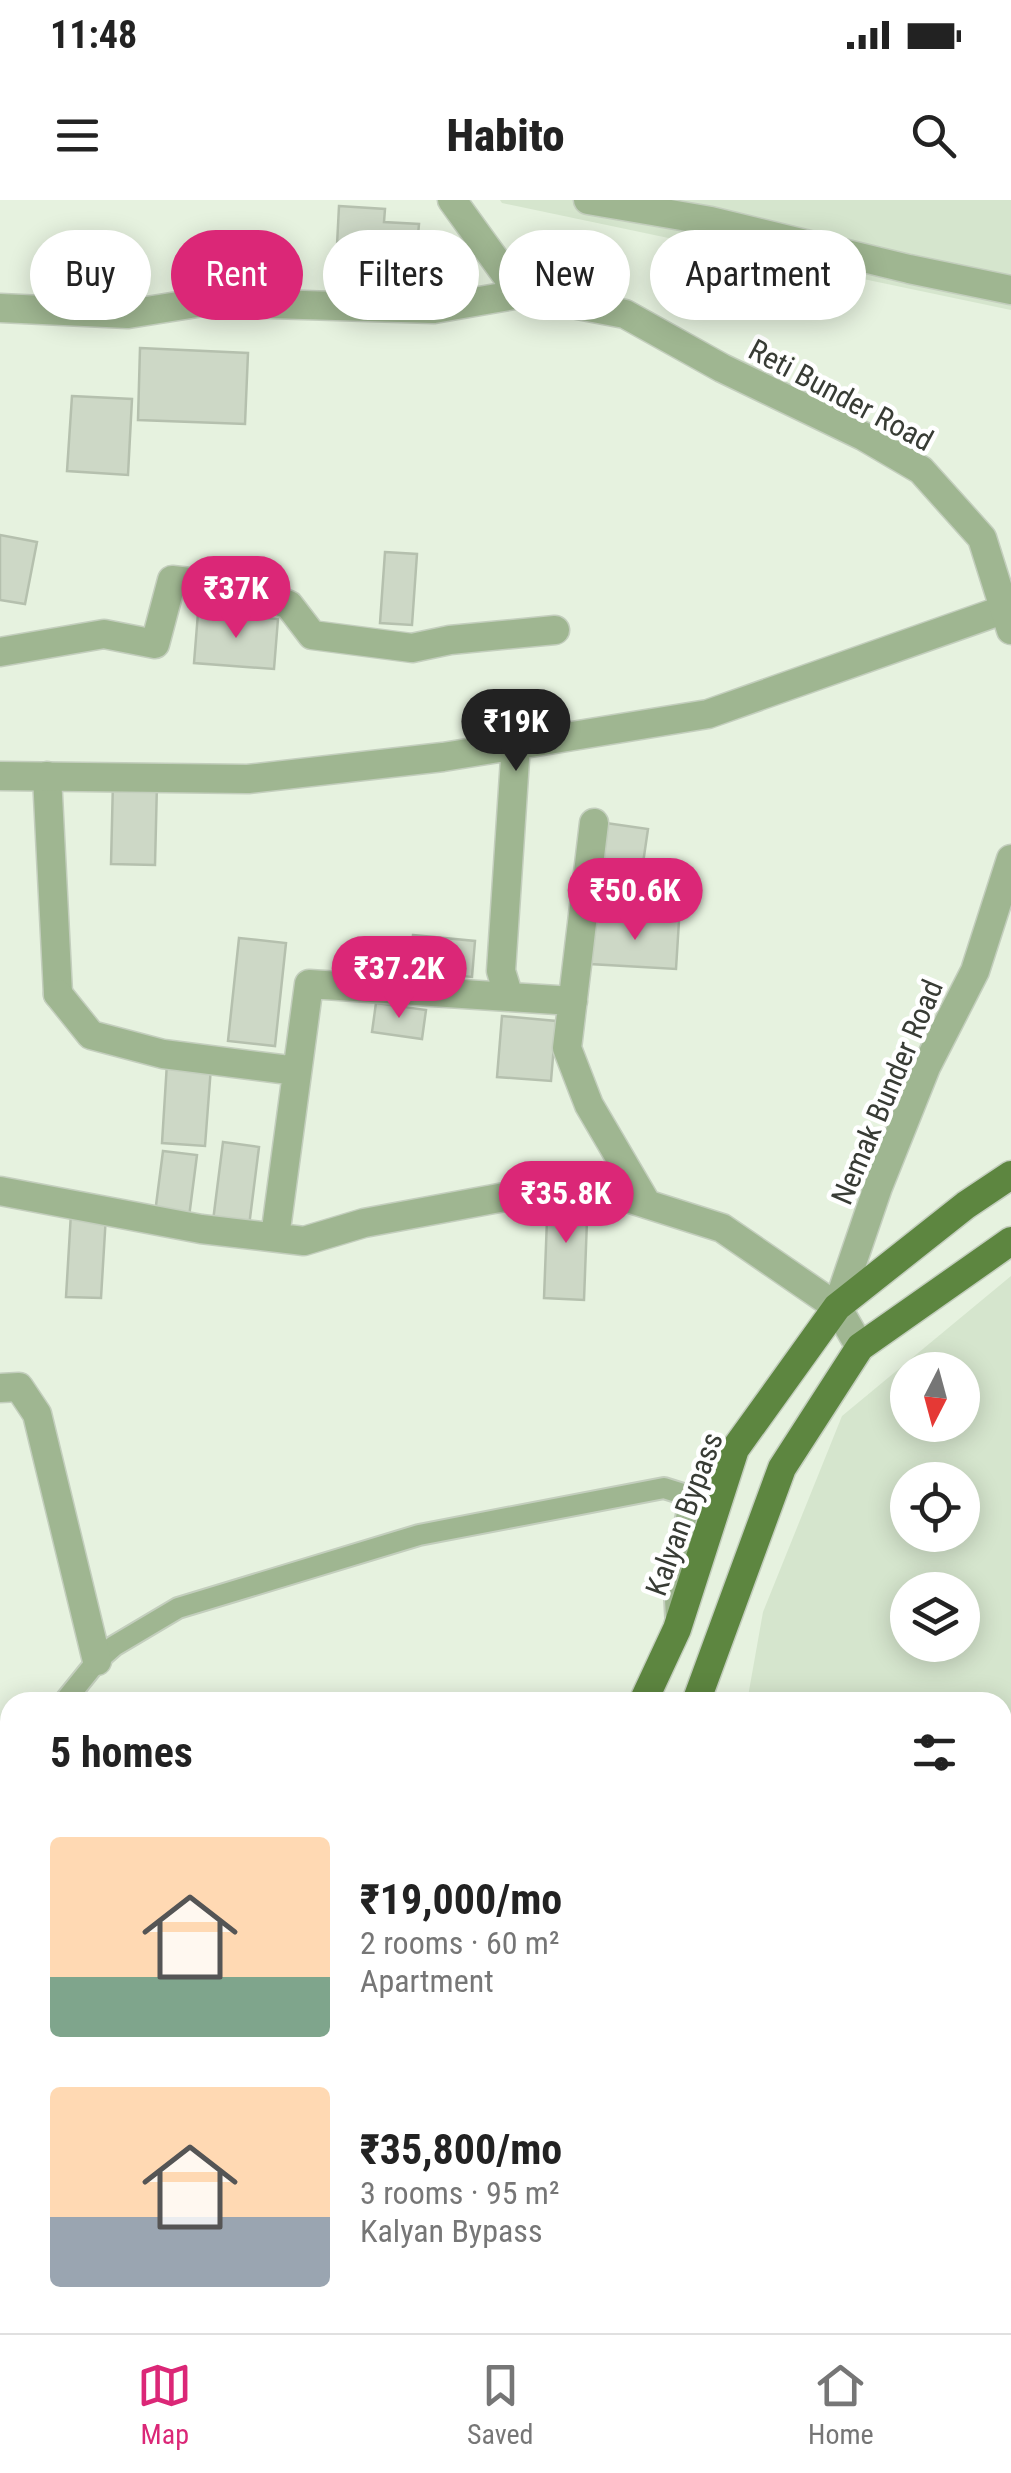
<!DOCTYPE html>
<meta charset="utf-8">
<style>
body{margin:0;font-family:"Roboto Condensed",sans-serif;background:#f2f2f2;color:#222;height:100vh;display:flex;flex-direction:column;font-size:38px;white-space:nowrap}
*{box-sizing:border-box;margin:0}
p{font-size:32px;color:#767676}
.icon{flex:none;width:55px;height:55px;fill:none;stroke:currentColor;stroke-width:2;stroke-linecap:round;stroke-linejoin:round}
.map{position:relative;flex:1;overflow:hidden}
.drawer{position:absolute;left:0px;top:1492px;width:1012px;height:642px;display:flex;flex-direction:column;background:#fff;border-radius:30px 30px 0 0;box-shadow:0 5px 25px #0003}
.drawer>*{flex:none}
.top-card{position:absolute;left:30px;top:30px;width:952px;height:90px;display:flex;gap:20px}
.needle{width:65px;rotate:186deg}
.buttons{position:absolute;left:890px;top:1152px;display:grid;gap:20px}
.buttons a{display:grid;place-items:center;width:90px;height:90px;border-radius:50%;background:#fff;box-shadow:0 5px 25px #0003;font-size:50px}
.price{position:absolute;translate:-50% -85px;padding:0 22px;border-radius:35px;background:#db2777;color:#fff;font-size:32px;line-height:65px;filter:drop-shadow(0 2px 5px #0008)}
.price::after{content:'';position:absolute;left:50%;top:60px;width:30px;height:22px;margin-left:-15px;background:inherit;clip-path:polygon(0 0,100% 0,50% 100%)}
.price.on{background:#222;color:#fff}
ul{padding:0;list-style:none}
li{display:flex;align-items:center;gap:30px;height:250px;padding:0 50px}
li span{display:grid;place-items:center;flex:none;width:280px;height:200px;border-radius:10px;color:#555}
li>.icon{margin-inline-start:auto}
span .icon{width:120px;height:120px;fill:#fffc;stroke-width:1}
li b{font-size:42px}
h2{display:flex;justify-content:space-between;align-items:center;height:120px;padding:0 50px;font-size:42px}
.pill{padding:0 35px;border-radius:45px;background:#fff;box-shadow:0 5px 25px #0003;font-size:35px;line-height:90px}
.pill.on{background:#db2777;color:#fff}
.status{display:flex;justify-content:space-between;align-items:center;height:70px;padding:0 50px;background:#fff;direction:ltr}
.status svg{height:28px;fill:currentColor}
header{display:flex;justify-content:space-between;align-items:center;height:130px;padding:0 50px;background:#fff;font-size:45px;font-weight:800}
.tab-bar{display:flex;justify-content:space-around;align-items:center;height:140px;border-top:2px solid #e0e0e0;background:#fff;font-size:28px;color:#767676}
.tab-bar a{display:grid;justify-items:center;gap:5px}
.tab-bar .on{color:#db2777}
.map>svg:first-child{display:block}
.built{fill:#d5e5cd;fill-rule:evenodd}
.building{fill:#cdd8c6;stroke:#b5c0ae;stroke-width:2.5}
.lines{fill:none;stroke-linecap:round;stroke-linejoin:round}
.service-casing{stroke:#c3cebd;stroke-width:24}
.pedestrian-casing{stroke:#c3cebd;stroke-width:31}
.minor-casing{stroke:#c3cebd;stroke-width:31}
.tertiary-casing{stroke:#c3cebd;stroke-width:31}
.primary-casing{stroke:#c3cebd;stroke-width:31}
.service{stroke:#9fb691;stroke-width:20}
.pedestrian{stroke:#9fb691;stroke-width:28}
.minor{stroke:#9fb691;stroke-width:28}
.tertiary{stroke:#9fb691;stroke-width:28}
.primary{stroke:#5d8640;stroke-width:28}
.labels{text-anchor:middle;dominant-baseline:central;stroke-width:9;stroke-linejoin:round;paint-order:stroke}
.street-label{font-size:30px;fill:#383c35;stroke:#fff}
</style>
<div class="status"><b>11:48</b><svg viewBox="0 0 49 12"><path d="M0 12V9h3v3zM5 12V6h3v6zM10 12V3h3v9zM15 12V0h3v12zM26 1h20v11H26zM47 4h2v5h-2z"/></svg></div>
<header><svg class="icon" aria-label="menu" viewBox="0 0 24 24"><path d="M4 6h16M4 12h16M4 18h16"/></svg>Habito<svg class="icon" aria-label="search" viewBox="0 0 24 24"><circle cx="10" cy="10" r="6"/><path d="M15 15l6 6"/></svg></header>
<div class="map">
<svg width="1011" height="2133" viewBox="0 0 1011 2133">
<rect width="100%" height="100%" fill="#e6f2df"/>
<!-- built -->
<path class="built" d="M 500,0 L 1011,0 L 1011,110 L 502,3 Z
M 1011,1076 L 1011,1634 L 1003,1631 L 1002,1502 L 747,1502 L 763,1412 L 842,1216 ZM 962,1170 L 962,1225 L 908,1225 L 908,1170 ZM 962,1280 L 962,1335 L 908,1335 L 908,1280 ZM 908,1390 L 962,1390 L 962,1445 L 908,1445 Z
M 0,1868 L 10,1869 L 10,2125 L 486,2125 L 485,2133 L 0,2133 Z"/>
<!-- building -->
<path class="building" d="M 339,6 L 385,9 L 384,22 L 419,24 L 417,47 L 428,48 L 427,70 L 336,65 Z
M 140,148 L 248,153 L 245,224 L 138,220 Z
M 72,196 L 132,199 L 128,275 L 67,271 Z
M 0,335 L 37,342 L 25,404 L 0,400 Z
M 385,352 L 417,354 L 412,425 L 380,423 Z
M 198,413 L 278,419 L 274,469 L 194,463 Z
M 113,581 L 157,583 L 155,665 L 111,664 Z
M 599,622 L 648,629 L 642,670 L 593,662 Z
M 593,717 L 679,721 L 676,769 L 590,764 Z
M 413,735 L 475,741 L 472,777 L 410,771 Z
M 239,738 L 286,743 L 275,846 L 228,841 Z
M 376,803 L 426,810 L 422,839 L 372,832 Z
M 502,816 L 556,821 L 551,881 L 497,877 Z
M 167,863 L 211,867 L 205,946 L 162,943 Z
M 223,942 L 259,947 L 249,1026 L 213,1021 Z
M 163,951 L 197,955 L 189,1017 L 155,1013 Z
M 548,993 L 588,994 L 584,1100 L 544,1098 Z
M 71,1013 L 106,1015 L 101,1098 L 66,1097 Z
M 10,1662 L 10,1799 L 0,1813 L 0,1676 Z"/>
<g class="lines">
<!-- service casing -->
<g class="service-casing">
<path id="service" d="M 64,1502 L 97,1461 L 114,1446 L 178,1408 L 419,1335 L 664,1288 L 683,1294 L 688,1308 L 674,1379 L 676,1418
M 0,1592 L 10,1577
M 1002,1679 L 1011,1679"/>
</g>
<!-- pedestrian casing -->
<g class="pedestrian-casing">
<path id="pedestrian" d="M 47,576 L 58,794"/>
</g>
<!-- minor casing -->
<g class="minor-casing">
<path id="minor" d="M 588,0 L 711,21 L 909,69 L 1011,90
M 0,108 L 128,114 L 203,102 L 434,109 L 520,94
M 0,452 L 104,434 L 155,444 L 172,380 L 245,388 L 289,405 L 312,435 L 412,448 L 450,440 L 555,430
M 516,544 L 501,771 L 509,797 L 573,801
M 0,576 L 248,579 L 443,557 L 708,514 L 1011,407
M 594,623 L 567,848 L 589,905 L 647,1004
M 58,794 L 91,835 L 163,854 L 297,871
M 0,991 L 201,1029 L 304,1041 L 364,1023 L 580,983 L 722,1028 L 837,1107
M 275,1037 L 309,784 L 509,797
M 0,1188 L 19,1187 L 37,1214 L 97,1461
M 1002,2068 L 1011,2043
M 981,2133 L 983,2125"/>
</g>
<!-- tertiary casing -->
<g class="tertiary-casing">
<path id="tertiary" d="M 452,0 L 520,94 L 625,114 L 722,168 L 863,236 L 921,270 L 982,338 L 1011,430
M 860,1147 L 837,1107 L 878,987 L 926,867 L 975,771 L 1011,659"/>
</g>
<!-- primary casing -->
<g class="primary-casing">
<path id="primary" d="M 643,1502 L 677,1429 L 735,1249 L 837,1107 L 966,1005 L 1011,975
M 696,1502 L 782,1268 L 860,1147 L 1011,1041
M 11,2133 L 17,2125
M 87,2133 L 92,2125"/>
</g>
<!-- service -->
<use href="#service" class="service"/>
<!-- pedestrian -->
<use href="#pedestrian" class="pedestrian"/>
<!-- minor -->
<use href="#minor" class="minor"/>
<!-- tertiary -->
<use href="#tertiary" class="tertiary"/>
<!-- primary -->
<use href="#primary" class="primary"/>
</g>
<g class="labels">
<!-- street labels -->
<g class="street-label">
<text transform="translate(841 195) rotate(28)">Reti Bunder Road</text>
<text transform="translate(887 892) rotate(-67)">Nemak Bunder Road</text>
<text transform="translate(684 1314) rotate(-70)">Kalyan Bypass</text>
</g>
</g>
</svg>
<div class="buttons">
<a><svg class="needle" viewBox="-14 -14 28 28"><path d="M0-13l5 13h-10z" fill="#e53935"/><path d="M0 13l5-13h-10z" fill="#767676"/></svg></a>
<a><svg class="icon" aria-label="locate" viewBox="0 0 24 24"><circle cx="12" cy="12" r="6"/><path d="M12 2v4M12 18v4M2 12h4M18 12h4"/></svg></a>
<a><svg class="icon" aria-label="layers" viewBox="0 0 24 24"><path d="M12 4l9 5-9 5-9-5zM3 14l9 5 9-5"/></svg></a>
</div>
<b class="price" style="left:236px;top:441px">₹37K</b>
<b class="price on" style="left:516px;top:574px">₹19K</b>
<b class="price" style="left:635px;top:743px">₹50.6K</b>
<b class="price" style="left:399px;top:821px">₹37.2K</b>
<b class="price" style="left:566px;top:1046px">₹35.8K</b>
<div class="top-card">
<a class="pill">Buy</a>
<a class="pill on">Rent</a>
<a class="pill">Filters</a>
<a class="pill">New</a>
<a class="pill">Apartment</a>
</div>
<section class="drawer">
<h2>5 homes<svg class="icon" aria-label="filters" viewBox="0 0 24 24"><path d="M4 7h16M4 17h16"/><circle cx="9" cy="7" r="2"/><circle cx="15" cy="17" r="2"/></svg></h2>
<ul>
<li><span style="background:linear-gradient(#ffd9b3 70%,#7fa58c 0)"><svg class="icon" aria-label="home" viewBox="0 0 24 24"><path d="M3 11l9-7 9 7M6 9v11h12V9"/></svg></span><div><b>₹19,000/mo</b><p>2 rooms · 60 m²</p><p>Apartment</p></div></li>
<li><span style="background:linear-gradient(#ffd9b3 65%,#9aa5b1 0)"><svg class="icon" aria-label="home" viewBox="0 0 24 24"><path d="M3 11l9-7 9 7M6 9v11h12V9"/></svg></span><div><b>₹35,800/mo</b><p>3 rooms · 95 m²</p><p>Kalyan Bypass</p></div></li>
</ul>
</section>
</div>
<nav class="tab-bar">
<a class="on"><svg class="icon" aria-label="map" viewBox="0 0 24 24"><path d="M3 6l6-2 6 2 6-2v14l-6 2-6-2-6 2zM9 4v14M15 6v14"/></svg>Map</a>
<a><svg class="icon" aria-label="saved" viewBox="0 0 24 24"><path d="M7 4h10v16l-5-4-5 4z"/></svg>Saved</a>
<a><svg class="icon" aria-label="home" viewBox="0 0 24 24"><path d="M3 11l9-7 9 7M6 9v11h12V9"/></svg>Home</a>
</nav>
